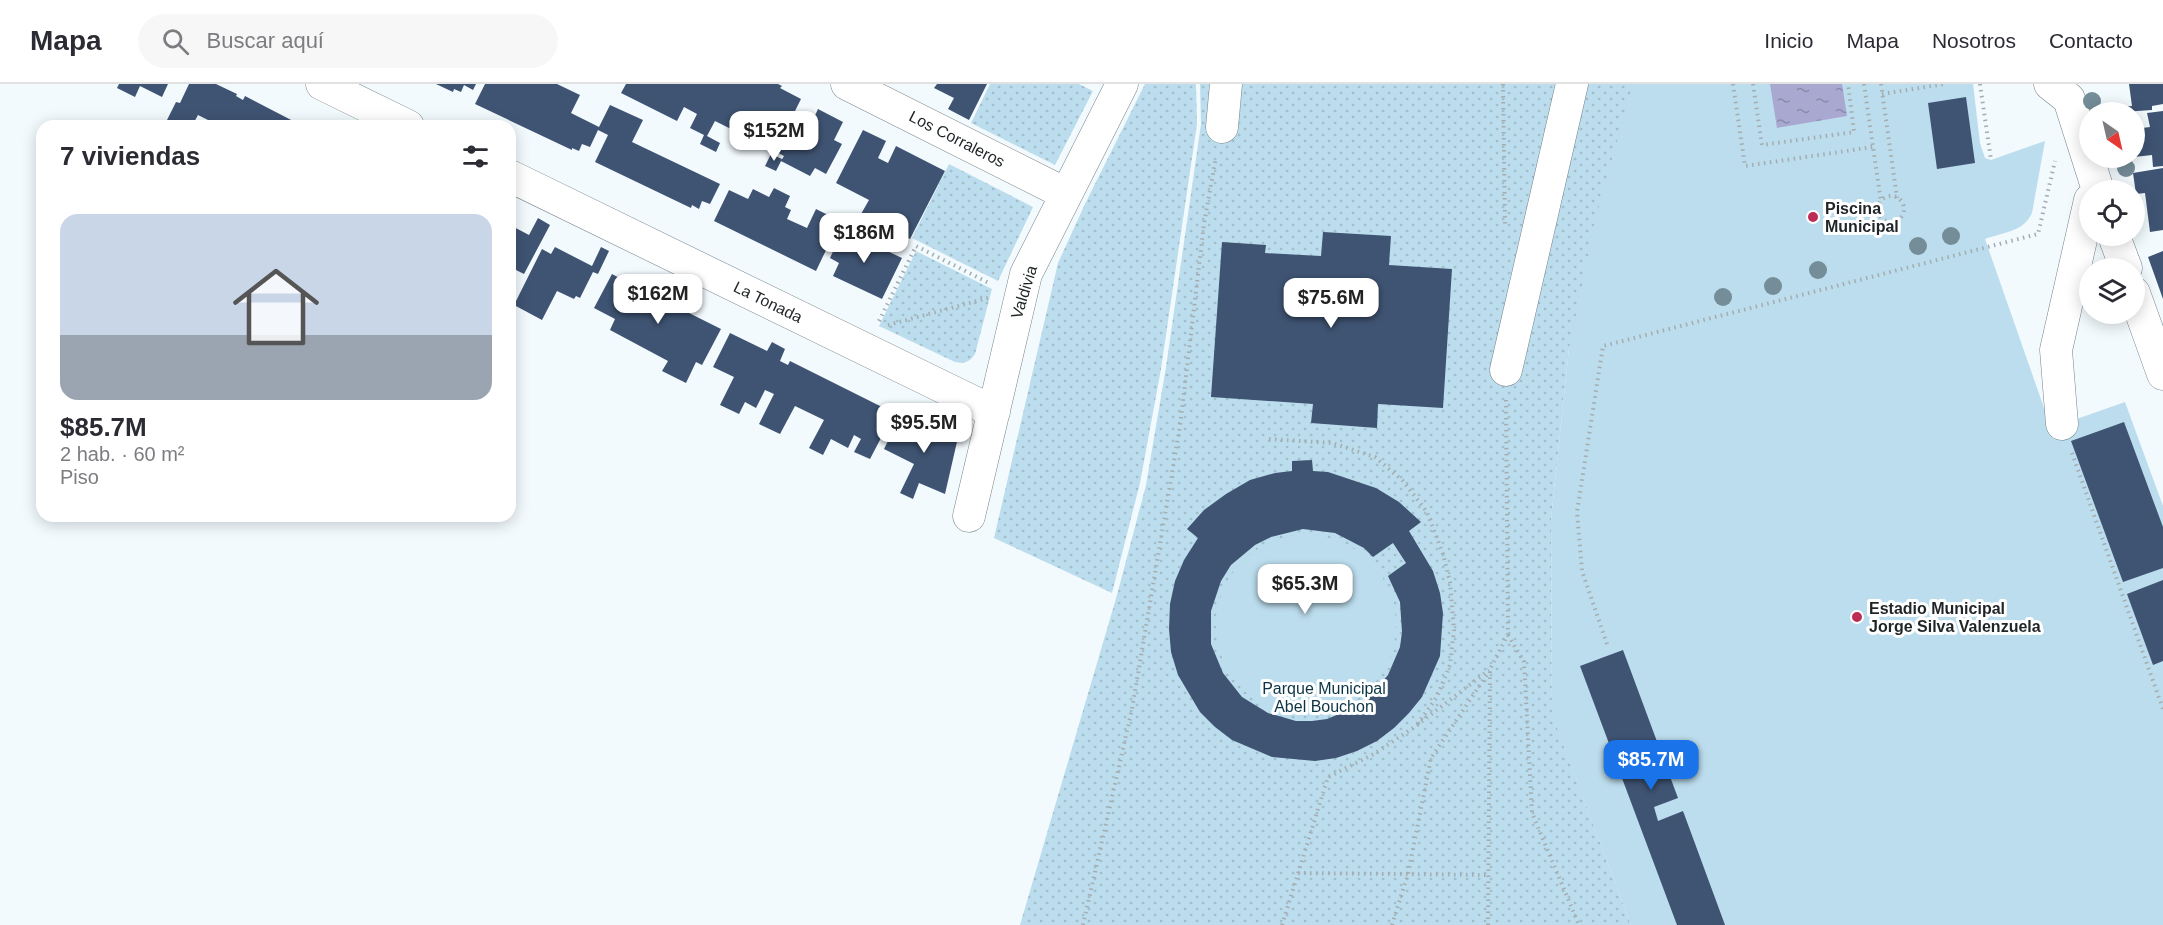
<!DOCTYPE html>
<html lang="es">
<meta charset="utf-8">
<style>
body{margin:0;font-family:Arial,sans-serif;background:#f7f7f7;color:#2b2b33;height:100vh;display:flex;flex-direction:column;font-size:22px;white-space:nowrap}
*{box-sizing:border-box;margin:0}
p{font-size:20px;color:#7c7c81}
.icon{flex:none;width:33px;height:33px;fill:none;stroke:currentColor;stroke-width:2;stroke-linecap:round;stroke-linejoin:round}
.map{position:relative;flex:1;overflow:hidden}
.sheet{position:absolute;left:36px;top:36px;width:480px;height:402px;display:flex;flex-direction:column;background:#fff;border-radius:18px;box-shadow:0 3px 15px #0003}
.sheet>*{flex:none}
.needle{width:39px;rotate:146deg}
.controls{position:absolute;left:2079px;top:18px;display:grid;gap:12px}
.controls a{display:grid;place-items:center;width:66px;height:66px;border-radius:50%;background:#fff;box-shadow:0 3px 15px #0003;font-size:30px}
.price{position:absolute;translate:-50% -51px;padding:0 14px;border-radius:12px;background:#fff;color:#222;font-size:20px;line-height:39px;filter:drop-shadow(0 2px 3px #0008)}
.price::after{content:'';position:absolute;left:50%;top:36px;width:18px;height:14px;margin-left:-9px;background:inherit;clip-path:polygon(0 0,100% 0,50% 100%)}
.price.on{background:#1a73e8;color:#fff}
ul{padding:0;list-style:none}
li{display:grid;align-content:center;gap:12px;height:318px;padding:0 24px}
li+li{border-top:2px solid #e1e1e2}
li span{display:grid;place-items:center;height:186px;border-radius:18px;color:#555}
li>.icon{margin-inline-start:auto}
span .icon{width:108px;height:108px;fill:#fffc;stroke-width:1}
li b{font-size:26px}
h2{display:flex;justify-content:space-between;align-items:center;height:72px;padding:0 24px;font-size:26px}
header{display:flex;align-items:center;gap:36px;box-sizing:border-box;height:84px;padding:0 30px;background:#fff;border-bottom:2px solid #e1e1e2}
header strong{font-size:28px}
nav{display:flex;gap:33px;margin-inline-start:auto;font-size:21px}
.search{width:420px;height:54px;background:#f7f7f7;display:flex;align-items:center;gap:15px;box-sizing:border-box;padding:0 21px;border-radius:33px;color:#7c7c81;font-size:22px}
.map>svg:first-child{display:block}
.grass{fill:url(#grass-dots)}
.garden{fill:#bcdded}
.water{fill:url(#water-ripples)}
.building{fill:#3f5473;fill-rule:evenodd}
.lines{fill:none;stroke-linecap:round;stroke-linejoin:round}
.minor-casing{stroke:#768288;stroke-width:33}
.path{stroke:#a5acaf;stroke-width:4;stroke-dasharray:1.5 4.5;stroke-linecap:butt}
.minor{stroke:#fff;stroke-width:32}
.tree{fill:#748d98}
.poi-dot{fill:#bc2c54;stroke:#fff;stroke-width:2}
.labels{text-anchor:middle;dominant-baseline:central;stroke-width:6;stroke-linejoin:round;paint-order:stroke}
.street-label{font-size:16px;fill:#1f2426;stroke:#fff}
.poi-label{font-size:16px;font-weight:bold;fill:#1f2426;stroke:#fff;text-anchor:start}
.park-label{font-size:16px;fill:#0c3445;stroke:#fff}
</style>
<header>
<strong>Mapa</strong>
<div class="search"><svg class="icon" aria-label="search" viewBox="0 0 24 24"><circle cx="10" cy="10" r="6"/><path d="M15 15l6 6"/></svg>Buscar aquí</div>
<nav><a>Inicio</a><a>Mapa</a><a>Nosotros</a><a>Contacto</a></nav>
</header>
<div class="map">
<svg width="2163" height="841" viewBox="0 0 2163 841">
<defs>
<pattern id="grass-dots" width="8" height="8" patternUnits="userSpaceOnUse" patternTransform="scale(1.5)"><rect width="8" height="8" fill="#bcdded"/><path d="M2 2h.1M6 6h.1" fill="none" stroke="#a1becb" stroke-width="1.8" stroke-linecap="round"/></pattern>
<pattern id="water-ripples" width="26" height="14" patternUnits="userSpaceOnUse" patternTransform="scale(1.5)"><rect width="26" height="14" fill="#a9a8d1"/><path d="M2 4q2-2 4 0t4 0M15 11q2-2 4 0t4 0" fill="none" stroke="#8989a9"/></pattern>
</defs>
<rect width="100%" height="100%" fill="#f2fafe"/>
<!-- grass -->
<path class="grass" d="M 990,0 L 1079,0 L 1093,7 L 1055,81 L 971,39 Z
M 1145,0 L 1196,0 L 1197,40 L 1161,285 L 1140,399 L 1112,509 L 994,454 L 1058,179 L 1085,120 Z
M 1200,0 L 1725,0 L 1569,264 L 1551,435 L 1552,630 L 1631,841 L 1020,841 L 1117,511 L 1146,401 L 1166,283 L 1201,40 Z
M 949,80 L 1033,123 L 998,197 L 912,154 Z
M 916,167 L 992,205 L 975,270 C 969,278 965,280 955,278 L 879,242 Z"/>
<!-- garden -->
<path class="garden" d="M 1633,0 L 1973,0 L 1980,59 L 1985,74 L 1991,76 L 2045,57 L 2032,129 C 2024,148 2003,148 1985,155 L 2051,344 L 2125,318 L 2163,422 L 2163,841 L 1631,841 L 1552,631 L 1551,435 L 1569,264 L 1597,129 Z
M1216 541a90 90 0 1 1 180 0a90 90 0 1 1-180 0Z"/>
<!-- water -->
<path class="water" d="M 1770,0 L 1842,0 L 1847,32 L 1777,44 Z"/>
<!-- building -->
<path class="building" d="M 119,0 L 168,0 L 162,13 L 140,2 L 135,13 L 117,4 Z
M 189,0 L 216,0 L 237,10 L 236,12 L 243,16 L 245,12 L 297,39 L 295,42 L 220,42 L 198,31 L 192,42 L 174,42 L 166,38 L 176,18 L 180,19 Z
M 436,0 L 476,0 L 473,6 L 464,1 L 461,8 L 454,5 L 453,8 Z
M 485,0 L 557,0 L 580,11 L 571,29 L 599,43 L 610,21 L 643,36 L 632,58 L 720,100 L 710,120 L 702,117 L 699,125 L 692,121 L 691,124 L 595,78 L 608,51 L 598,46 L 590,63 L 582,60 L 579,67 L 572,64 L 572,66 L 475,20 Z
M 626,0 L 778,0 L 782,2 L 780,4 L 801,15 L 793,31 L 811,40 L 818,25 L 843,38 L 834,56 L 842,60 L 826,90 L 815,84 L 810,92 L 781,77 L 784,72 L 752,55 L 752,53 L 743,48 L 743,51 L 715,37 L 707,52 L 720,59 L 716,68 L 700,60 L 704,51 L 690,44 L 697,30 L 684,23 L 677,37 L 621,9 Z
M 937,0 L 987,0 L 969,36 L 948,25 L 954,14 L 934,4 Z
M 2129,0 L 2163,0 L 2163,20 L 2152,22 L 2152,26 L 2123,28 L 2122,23 L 2132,22 Z
M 1966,13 L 1975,79 L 1937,85 L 1928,19 Z
M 2163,27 L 2163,82 L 2153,83 L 2152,71 L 2134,73 L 2134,45 L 2150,43 L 2147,29 Z
M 863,46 L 886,57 L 878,74 L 888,79 L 896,62 L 945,87 L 910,155 L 902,151 L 896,163 L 881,156 L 887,143 L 861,130 L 869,116 L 836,99 Z
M 771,70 L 782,75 L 776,87 L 765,82 Z
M 2163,84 L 2163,146 L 2150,148 L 2145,109 L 2136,110 L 2133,89 Z
M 774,104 L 790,112 L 785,123 L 791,126 L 787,135 L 807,144 L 816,125 L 840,137 L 816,187 L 714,137 L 729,106 L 748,115 L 753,105 L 769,113 Z
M 538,134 L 550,141 L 524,190 L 514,185 L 510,194 L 510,141 L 529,151 Z
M 843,146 L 902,174 L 882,215 L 833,192 L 839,179 L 830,174 Z
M 1323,148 L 1391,152 L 1389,181 L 1452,185 L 1443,324 L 1378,320 L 1377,344 L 1311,339 L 1313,320 L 1211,313 L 1222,158 L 1266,161 L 1265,169 L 1321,172 Z
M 555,163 L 592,182 L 601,163 L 609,167 L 598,190 L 593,188 L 580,214 L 576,212 L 574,215 L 557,207 L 542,236 L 514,221 L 542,165 L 551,170 Z
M 2163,167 L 2163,215 L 2148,173 Z
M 612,190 L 645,208 L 652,194 L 670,203 L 663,216 L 721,245 L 702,281 L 696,278 L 686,299 L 662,287 L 668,277 L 610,246 L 615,235 L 594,224 Z
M 730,249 L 767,267 L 772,258 L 785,265 L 780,277 L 788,281 L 790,277 L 894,329 L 870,375 L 854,368 L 861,355 L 854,351 L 848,364 L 831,355 L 823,371 L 809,364 L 824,336 L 795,322 L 780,350 L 759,340 L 774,310 L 765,306 L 756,324 L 745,318 L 739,330 L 720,321 L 734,293 L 713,283 Z
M 901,331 L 931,346 L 935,338 L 959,349 L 945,410 L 919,399 L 913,415 L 900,409 L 914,380 L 884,365 Z
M 2124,338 L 2163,443 L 2163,484 L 2123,498 L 2071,357 Z
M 1312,376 L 1313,387 L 1328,388 L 1376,404 L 1399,418 L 1421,438 L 1409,447 L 1433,487 L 1440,509 L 1443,529 L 1440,572 L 1422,613 L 1409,629 L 1394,644 L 1377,657 L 1357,667 L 1336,674 L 1315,677 L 1272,673 L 1232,656 L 1215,643 L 1200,628 L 1178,591 L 1171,568 L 1169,545 L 1170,520 L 1175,497 L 1184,476 L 1198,454 L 1187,445 L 1204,426 L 1226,410 L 1250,396 L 1275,389 L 1292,387 L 1292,377 ZM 1303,445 L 1335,449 L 1364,464 L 1373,473 L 1393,459 L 1406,479 L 1388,492 L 1400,518 L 1402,548 L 1400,563 L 1388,591 L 1368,614 L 1356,623 L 1327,635 L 1312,637 L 1296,637 L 1268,629 L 1242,613 L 1223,589 L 1211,560 L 1211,527 L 1221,497 L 1231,481 L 1255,461 L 1271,453 Z
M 2163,496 L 2163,577 L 2153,581 L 2127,510 Z
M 1623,566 L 1678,714 L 1654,723 L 1658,737 L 1683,727 L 1725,841 L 1677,841 L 1580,582 Z"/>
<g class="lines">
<!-- minor casing -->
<g class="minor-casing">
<path id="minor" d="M 322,0 L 408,42
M 847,0 L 1066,110
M 2050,0 L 2069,15 L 2098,106
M 1222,43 L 1226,0
M 510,92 L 994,328
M 2114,152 L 2126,184
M 2134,209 L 2163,290
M 1506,286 L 1572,0
M 2062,340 L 2056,266 L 2090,116
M 969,432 L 1026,190 L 1122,0"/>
</g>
<!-- path -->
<path class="path" d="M 1503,0 L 1505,140
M 1733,0 L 1745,82 L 1873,63
M 1753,0 L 1762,61 L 1854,48 L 1848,0
M 1864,0 L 1881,118
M 1881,0 L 1897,114
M 1980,0 L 1991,76
M 1882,10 L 1944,0
M1878 125a13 13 0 1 1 26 0a13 13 0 1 1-26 0Z
M 879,237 L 916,162 L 991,200
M 888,241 L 988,214
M 1269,355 L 1332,359 L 1375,373 L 1403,397 L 1427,428 L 1443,470 L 1450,498 L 1454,546 L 1450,581 L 1437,613 L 1416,642
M 2072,369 L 2163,625
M 1508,551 L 1524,578 L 1532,729 L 1579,841
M 1607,560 L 1582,487 L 1577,428 L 1603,262 L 2038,150 L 2055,77
M 1298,789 L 1488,791
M 1083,841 L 1132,625 L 1180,342 L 1204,140 L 1216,73
M 1282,841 L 1328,693 L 1374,670 L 1416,642 L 1489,586
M 1392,841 L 1408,790 L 1431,674 L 1488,589
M 1488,841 L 1490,585 L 1508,550 L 1506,316"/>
<!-- minor -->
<use href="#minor" class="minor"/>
</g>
<!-- trees -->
<g class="tree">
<circle cx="2092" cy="17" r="9"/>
<circle cx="2126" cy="84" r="9"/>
<circle cx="1951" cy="152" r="9"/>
<circle cx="1918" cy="162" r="9"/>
<circle cx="1818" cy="186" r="9"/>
<circle cx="1773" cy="202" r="9"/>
<circle cx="1723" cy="213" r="9"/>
</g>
<!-- markers -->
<g class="poi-dot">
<circle cx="1813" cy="133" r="6"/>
<circle cx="1857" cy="533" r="6"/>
</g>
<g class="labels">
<!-- street labels -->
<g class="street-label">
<text transform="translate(957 55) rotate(27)">Los Corraleros</text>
<text transform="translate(1024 208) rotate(-73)">Valdivia</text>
<text transform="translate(768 218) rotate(26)">La Tonada</text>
</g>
<!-- poi labels -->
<g class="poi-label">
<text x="1825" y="124">Piscina<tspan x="1825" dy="18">Municipal</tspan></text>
<text x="1869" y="524">Estadio Municipal<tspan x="1869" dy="18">Jorge Silva Valenzuela</tspan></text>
</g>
<!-- park labels -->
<g class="park-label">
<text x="1324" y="604">Parque Municipal<tspan x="1324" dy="18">Abel Bouchon</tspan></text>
</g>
</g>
</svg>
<div class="controls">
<a><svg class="needle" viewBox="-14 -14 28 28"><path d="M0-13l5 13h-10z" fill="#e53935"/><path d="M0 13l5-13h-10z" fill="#7c7c81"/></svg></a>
<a><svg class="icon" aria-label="locate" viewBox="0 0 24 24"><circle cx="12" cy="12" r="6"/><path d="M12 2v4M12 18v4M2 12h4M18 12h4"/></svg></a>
<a><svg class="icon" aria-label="layers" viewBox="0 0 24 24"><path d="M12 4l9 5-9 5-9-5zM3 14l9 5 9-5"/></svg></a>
</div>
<b class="price" style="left:774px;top:78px">$152M</b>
<b class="price" style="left:864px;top:180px">$186M</b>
<b class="price" style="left:658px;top:241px">$162M</b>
<b class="price" style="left:1331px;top:245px">$75.6M</b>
<b class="price" style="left:924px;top:370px">$95.5M</b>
<b class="price" style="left:1305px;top:531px">$65.3M</b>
<b class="price on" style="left:1651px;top:707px">$85.7M</b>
<section class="sheet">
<h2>7 viviendas<svg class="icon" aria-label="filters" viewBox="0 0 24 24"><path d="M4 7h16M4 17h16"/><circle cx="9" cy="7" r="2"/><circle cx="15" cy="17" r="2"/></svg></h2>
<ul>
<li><span style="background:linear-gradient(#c9d6e8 65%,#9aa5b1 0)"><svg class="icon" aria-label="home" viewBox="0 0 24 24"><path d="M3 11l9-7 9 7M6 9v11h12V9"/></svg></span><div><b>$85.7M</b><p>2 hab. · 60 m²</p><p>Piso</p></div></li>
</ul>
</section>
</div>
